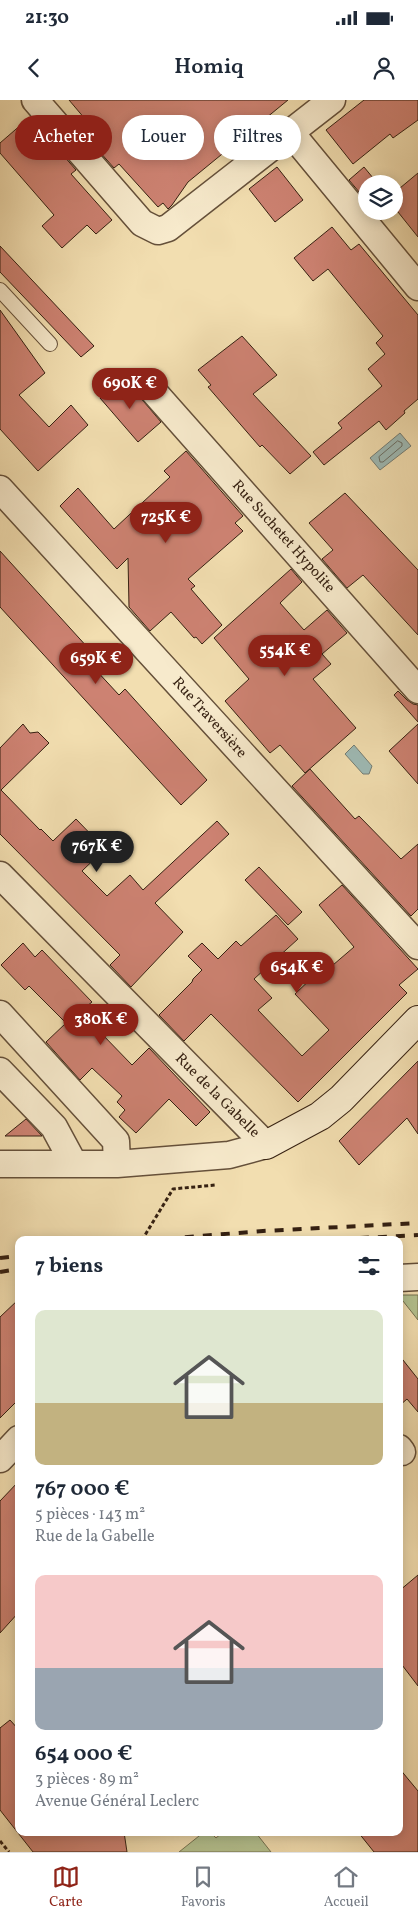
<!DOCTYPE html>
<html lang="fr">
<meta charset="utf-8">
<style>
body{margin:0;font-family:Vollkorn,serif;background:#f6f6f7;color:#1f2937;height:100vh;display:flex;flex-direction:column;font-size:19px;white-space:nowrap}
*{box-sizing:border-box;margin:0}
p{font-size:16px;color:#747a83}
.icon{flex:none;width:28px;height:28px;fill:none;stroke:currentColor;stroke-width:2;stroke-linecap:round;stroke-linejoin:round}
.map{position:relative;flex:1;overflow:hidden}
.side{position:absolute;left:15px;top:1136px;width:388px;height:600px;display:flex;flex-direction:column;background:#fff;border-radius:10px;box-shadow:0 2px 12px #0003}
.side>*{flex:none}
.top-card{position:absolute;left:15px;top:15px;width:389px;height:45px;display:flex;gap:10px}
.buttons{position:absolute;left:358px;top:75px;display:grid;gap:10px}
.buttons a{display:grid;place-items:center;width:45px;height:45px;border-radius:50%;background:#fff;box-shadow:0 2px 12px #0003;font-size:25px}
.price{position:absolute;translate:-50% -42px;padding:0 11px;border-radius:18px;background:#8f2418;color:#fff;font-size:16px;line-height:32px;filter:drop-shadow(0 1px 2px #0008)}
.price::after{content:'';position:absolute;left:50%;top:30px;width:15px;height:11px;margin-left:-8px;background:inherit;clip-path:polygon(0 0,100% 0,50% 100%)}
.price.on{background:#222;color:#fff}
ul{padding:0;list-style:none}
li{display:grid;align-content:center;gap:10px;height:265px;padding:0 20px}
li span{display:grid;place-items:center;height:155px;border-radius:10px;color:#555}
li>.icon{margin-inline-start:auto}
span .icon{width:90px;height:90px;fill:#fffc;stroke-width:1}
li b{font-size:21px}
h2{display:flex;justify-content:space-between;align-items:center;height:60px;padding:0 20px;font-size:21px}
.pill{padding:0 18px;border-radius:22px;background:#fff;box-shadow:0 2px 12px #0003;font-size:18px;line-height:45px}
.pill.on{background:#8f2418;color:#fff}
.status{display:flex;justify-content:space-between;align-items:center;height:35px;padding:0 25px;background:#fff;direction:ltr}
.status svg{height:14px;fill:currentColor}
header{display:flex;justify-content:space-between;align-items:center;height:65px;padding:0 20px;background:#fff;font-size:22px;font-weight:600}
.tab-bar{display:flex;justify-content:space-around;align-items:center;height:70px;border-top:1px solid #e0e1e3;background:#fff;font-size:14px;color:#747a83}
.tab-bar a{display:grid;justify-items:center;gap:2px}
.tab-bar .on{color:#8f2418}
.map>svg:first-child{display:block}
.green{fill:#b4c290;stroke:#757251}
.water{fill:#9ebab5;stroke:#747d74}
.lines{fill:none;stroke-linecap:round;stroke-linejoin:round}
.shore{stroke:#6a6e64;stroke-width:1}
.building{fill:#cd8272;stroke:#362112}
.lane-casing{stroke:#65503a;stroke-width:16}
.street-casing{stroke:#65503a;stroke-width:29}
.secondary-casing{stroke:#362112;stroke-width:30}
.path{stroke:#362112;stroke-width:3;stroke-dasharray:4 2.5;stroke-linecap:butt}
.lane{stroke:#f7eacc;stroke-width:14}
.street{stroke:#f7eacc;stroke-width:26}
.secondary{stroke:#f7eacc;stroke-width:28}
.rail{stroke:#362112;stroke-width:4;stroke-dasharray:9 9;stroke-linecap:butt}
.labels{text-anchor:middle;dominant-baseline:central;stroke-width:4.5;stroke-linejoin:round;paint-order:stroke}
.street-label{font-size:15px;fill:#362112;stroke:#f7eacc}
</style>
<div class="status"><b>21:30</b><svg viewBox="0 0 49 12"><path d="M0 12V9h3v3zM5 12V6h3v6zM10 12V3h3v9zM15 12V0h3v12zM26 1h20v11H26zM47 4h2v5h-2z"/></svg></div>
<header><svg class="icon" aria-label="back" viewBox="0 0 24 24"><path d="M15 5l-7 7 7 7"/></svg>Homiq<svg class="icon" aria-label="person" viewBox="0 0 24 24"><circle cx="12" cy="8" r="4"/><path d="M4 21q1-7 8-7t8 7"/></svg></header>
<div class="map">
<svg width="418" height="1752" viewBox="0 0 418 1752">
<rect width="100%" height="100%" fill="#f2deb0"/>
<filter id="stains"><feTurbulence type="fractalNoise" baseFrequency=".004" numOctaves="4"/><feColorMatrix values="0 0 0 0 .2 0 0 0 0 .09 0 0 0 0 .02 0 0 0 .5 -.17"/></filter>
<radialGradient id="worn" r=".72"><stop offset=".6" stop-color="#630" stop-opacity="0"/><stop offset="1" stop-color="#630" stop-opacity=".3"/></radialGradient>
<!-- green -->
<path class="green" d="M 399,1195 L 418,1195 L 418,1220 L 399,1196 Z
M 204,1732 L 211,1733 L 216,1738 L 222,1733 L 256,1733 L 271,1752 L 179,1752 Z"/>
<!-- water -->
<path class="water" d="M 400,333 L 411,346 L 380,370 L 370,358 Z
M 354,645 L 372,666 L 369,674 L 363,674 L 345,654 Z"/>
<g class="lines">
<!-- shore -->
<path class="shore" d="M 398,341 L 402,343 L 402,346 L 383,362 L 380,362 L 379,357 Z"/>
</g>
<!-- building -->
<path class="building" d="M 69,0 L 288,0 L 188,82 L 172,105 L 168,109 L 163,103 L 158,107 L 119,64 L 114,68 L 91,42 L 97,36 L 89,27 L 91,26 Z
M 364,0 L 418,0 L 418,20 L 393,38 L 390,34 L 353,64 L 326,30 Z
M 30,17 L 76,70 L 71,74 L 112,120 L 96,134 L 87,125 L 62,148 L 42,126 L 54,115 L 0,53 L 0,43 Z
M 277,67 L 303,100 L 275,122 L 249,89 Z
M 364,67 L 378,84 L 366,84 L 365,99 L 349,80 Z
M 418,73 L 418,137 L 394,107 L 394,93 Z
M 332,127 L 351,150 L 359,144 L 418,215 L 418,299 L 404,311 L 405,313 L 386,330 L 379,321 L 324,365 L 313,352 L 342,328 L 338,323 L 382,286 L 368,269 L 385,254 L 376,243 L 383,236 L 328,169 L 313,181 L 294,158 Z
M 0,146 L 94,246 L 81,257 L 0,172 Z
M 0,210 L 45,273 L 19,295 L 49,327 L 71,305 L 88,325 L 38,371 L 0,329 Z
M 242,236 L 277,275 L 253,294 L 311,356 L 290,374 L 262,345 L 260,347 L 208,287 L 211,285 L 198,270 Z
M 123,277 L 161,322 L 138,342 L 100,298 Z
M 186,351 L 243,416 L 235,423 L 243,431 L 188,479 L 195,486 L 191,489 L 222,525 L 202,544 L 196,537 L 194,538 L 171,512 L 150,531 L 129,507 L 128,458 L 117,469 L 60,406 L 78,388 L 114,429 L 170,377 L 164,371 Z
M 345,393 L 418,470 L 418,535 L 363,475 L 347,488 L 322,459 L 333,450 L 309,423 Z
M 0,451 L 89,549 L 82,555 L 119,595 L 125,589 L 207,680 L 181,705 L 0,507 Z
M 291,469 L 302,482 L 280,503 L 304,530 L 327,510 L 347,533 L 322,554 L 331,564 L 313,579 L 356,628 L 305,673 L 280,645 L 270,653 L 225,601 L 249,579 L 214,538 Z
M 398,591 L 407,600 L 413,604 L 418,605 L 418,622 L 394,595 Z
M 23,624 L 30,633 L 38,632 L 49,643 L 1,690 L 40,730 L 41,729 L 53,741 L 76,719 L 105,749 L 82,771 L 107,796 L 130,775 L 143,790 L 217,721 L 229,734 L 155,803 L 183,832 L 131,887 L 110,865 L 120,855 L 0,734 L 0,648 Z
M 418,624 L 418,684 L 389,651 Z
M 310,669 L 355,719 L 359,716 L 401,759 L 418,744 L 418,809 L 411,816 L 292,686 Z
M 259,767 L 302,812 L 288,825 L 245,780 Z
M 342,785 L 418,869 L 399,885 L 407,893 L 298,1002 L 211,914 L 184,941 L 159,915 L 192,882 L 193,879 L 202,870 L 188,856 L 202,843 L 218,859 L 236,841 L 241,846 L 276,815 L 298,839 L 254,879 L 272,898 L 258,910 L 302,956 L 329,930 L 295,894 L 316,874 L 319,877 L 354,847 L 319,805 Z
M 23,843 L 35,857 L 42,850 L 92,902 L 87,906 L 92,911 L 88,915 L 103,929 L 100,932 L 132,965 L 149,948 L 210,1012 L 196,1026 L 169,999 L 136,1033 L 119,1017 L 125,1010 L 117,1002 L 122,996 L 92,968 L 80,980 L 46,942 L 66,923 L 29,886 L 25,890 L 1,865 Z
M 418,961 L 418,1034 L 407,1018 L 359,1065 L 339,1041 Z
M 26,1019 L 42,1036 L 5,1036 Z
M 19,1199 L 19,1299 L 0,1318 L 0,1217 Z
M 399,1255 L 418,1279 L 418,1312 L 407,1299 L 399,1306 Z
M 19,1381 L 19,1512 L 0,1533 L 0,1401 Z
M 418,1475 L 418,1586 L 399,1561 L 399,1491 Z
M 10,1620 L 19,1630 L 19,1732 L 124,1732 L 127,1752 L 33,1752 L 0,1710 L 0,1628 Z
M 399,1668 L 418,1691 L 418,1752 L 374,1752 L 358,1732 L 399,1732 Z"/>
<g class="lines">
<!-- lane casing -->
<g class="lane-casing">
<path id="lane" d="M 0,190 L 50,244"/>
</g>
<!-- street casing -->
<g class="street-casing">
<path id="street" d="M 35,0 L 142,123 L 158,131 L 168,128 L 332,0
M 291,33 L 418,187
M 147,284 L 418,590
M 0,389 L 418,846
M 0,775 L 266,1045 L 229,1055 L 117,1064 L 0,1064
M 0,914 L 116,1041 L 117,1064
M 0,971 L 54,1027 L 74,1064
M 399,1178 L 418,1177
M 399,1348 L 402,1352
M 0,1359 L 19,1339"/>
</g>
<!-- secondary casing -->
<g class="secondary-casing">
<path id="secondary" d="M 266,1045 L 320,1016 L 341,999 L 418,920"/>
</g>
<!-- path -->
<path class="path" d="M 142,1140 L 173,1089 L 215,1085
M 0,1741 L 9,1752"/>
<!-- lane -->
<use href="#lane" class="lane"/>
<!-- street -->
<use href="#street" class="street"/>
<!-- secondary -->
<use href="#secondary" class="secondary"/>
<!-- rail -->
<path class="rail" d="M 149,1140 L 263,1131 L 418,1123
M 324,1140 L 418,1135
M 0,1158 L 19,1156
M 0,1172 L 19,1169"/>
</g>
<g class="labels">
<!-- street labels -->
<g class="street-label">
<text transform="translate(283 437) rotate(48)">Rue Suchetet Hypolite</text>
<text transform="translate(209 618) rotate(48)">Rue Traversière</text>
<text transform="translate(217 996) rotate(45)">Rue de la Gabelle</text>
</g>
</g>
<rect width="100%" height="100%" filter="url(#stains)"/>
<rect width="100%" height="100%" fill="url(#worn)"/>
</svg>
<div class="buttons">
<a><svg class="icon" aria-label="layers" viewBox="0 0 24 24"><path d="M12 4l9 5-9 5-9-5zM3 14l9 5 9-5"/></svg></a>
</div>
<b class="price" style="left:130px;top:310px">690K €</b>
<b class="price" style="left:166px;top:444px">725K €</b>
<b class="price" style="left:285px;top:577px">554K €</b>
<b class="price" style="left:96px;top:585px">659K €</b>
<b class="price on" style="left:97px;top:773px">767K €</b>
<b class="price" style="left:297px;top:894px">654K €</b>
<b class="price" style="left:101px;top:946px">380K €</b>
<div class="top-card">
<a class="pill on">Acheter</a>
<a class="pill">Louer</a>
<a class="pill">Filtres</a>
</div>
<section class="side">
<h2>7 biens<svg class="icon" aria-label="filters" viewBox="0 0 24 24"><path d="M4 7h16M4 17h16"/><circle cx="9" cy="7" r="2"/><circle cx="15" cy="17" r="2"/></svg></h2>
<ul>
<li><span style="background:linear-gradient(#dfe7d0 60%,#c2b280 0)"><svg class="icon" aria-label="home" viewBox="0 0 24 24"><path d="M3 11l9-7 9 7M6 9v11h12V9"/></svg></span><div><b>767 000 €</b><p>5 pièces · 143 m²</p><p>Rue de la Gabelle</p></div></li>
<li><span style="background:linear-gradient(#f6c9c9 60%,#9aa5b1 0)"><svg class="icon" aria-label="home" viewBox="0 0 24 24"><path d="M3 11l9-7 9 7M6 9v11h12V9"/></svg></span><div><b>654 000 €</b><p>3 pièces · 89 m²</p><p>Avenue Général Leclerc</p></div></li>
</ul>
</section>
</div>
<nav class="tab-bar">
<a class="on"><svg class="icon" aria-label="map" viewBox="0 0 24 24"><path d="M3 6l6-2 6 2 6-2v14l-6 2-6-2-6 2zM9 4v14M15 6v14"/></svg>Carte</a>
<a><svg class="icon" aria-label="saved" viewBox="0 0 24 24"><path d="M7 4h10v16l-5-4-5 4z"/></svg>Favoris</a>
<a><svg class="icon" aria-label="home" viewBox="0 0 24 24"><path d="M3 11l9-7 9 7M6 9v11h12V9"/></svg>Accueil</a>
</nav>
